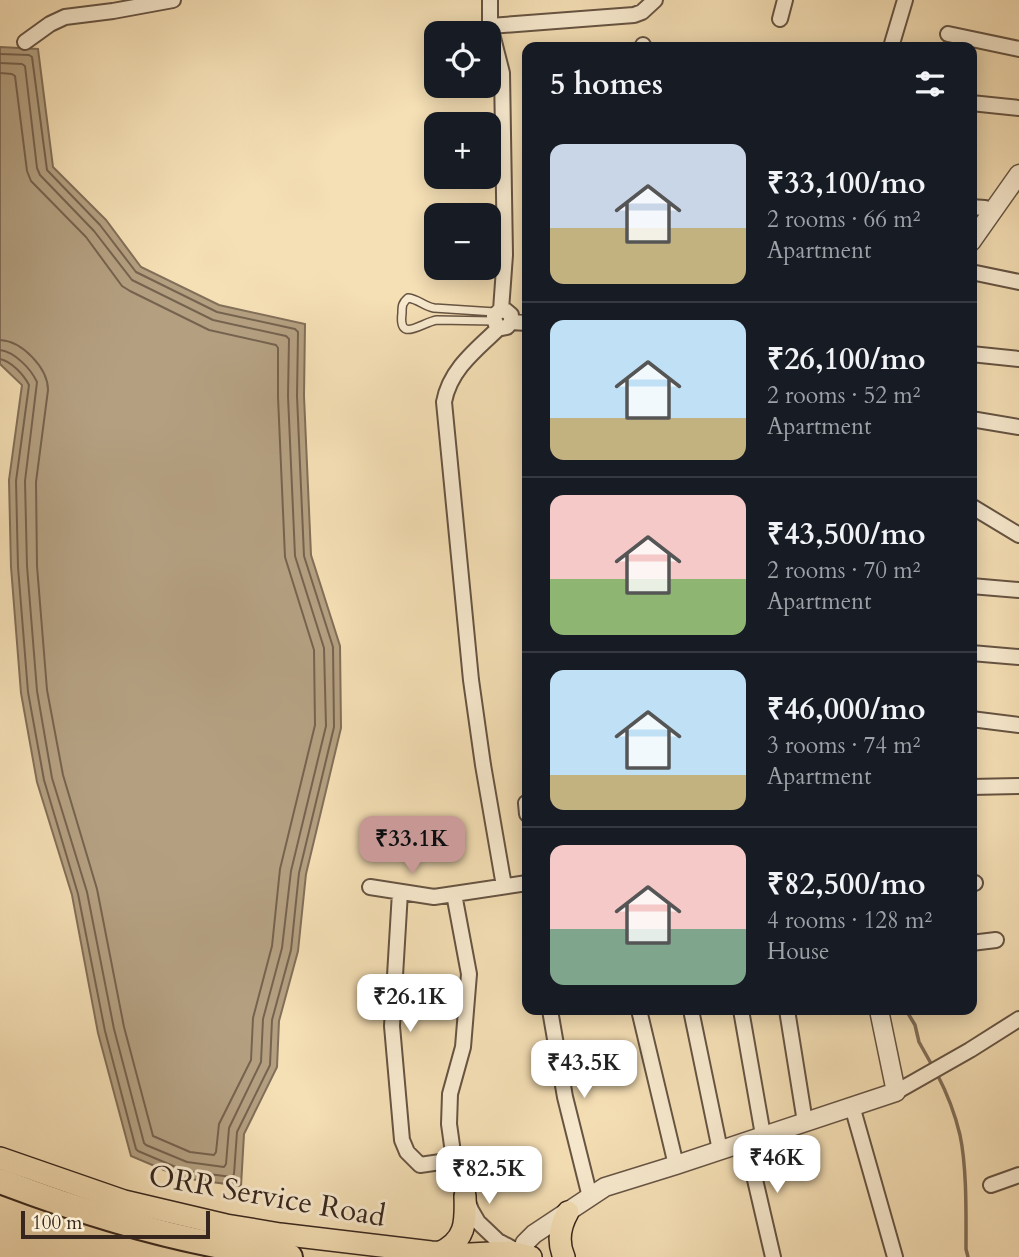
<!DOCTYPE html>
<meta charset="utf-8">
<style>
body{margin:0;font-family:Cardo,serif;background:#242831;color:#f1f3f6;height:100vh;display:flex;flex-direction:column;font-size:26px;white-space:nowrap}
*{box-sizing:border-box;margin:0}
p{font-size:23px;color:#9ea1a6}
.icon{flex:none;width:38px;height:38px;fill:none;stroke:currentColor;stroke-width:2;stroke-linecap:round;stroke-linejoin:round}
.map{position:relative;flex:1;overflow:hidden}
.panel{position:absolute;left:522px;top:42px;width:455px;height:973px;display:flex;flex-direction:column;background:#171b24;border-radius:14px;box-shadow:0 4px 18px #0003}
.panel>*{flex:none}
.tools{position:absolute;left:424px;top:21px;display:grid;gap:14px}
.tools a{display:grid;place-items:center;width:77px;height:77px;border-radius:14px;background:#171b24;box-shadow:0 4px 18px #0003;font-size:35px}
.scale{position:absolute;left:21px;bottom:18px;width:189px;box-sizing:border-box;padding-left:7px;border:4px solid #37261d;border-top:0;font-size:19px;line-height:24px;white-space:nowrap;color:#37261d;-webkit-text-stroke:5px #f8eacf;paint-order:stroke}
.price{position:absolute;translate:-50% -60px;padding:0 16px;border-radius:14px;background:#fff;color:#222;font-size:23px;line-height:46px;filter:drop-shadow(0 2px 4px #0008)}
.price::after{content:'';position:absolute;left:50%;top:42px;width:21px;height:16px;margin-left:-10px;background:inherit;clip-path:polygon(0 0,100% 0,50% 100%)}
.price.on{background:#c59692;color:#111}
ul{padding:0;list-style:none}
li{display:flex;align-items:center;gap:21px;height:175px;padding:0 28px}
li+li{border-top:2px solid #363941}
li span{display:grid;place-items:center;flex:none;width:196px;height:140px;border-radius:14px;color:#555}
li>.icon{margin-inline-start:auto}
span .icon{width:84px;height:84px;fill:#fffc;stroke-width:1}
li b{font-size:30px}
h2{display:flex;justify-content:space-between;align-items:center;height:84px;padding:0 28px;font-size:30px}
.map>svg:first-child{display:block}
.water{fill:#b4a081;stroke:#826f59;stroke-width:2}
.lines{fill:none;stroke-linecap:round;stroke-linejoin:round}
.shore{stroke:#76634f;stroke-width:2}
.stream{stroke:#826f59;stroke-width:3.5}
.service-casing{stroke:#665443;stroke-width:10}
.minor-casing{stroke:#665443;stroke-width:18}
.tertiary-casing{stroke:#665443;stroke-width:21}
.primary-casing{stroke:#37261d;stroke-width:24}
.motorway-casing{stroke:#37261d;stroke-width:28}
.service{stroke:#f8eacf;stroke-width:7}
.minor{stroke:#f8eacf;stroke-width:14}
.tertiary{stroke:#f8eacf;stroke-width:18}
.primary{stroke:#f5dfb5;stroke-width:21}
.motorway{stroke:#f5dfb5;stroke-width:24}
.labels{text-anchor:middle;dominant-baseline:central;stroke-width:6;stroke-linejoin:round;paint-order:stroke}
.street-label{font-size:30px;fill:#37261d;stroke:#f8eacf}
</style>
<div class="map">
<svg width="1019" height="1257" viewBox="0 0 1019 1257">
<rect width="100%" height="100%" fill="#f5dfb5"/>
<filter id="stains"><feTurbulence type="fractalNoise" baseFrequency=".00286" numOctaves="4"/><feColorMatrix values="0 0 0 0 .2 0 0 0 0 .09 0 0 0 0 .02 0 0 0 .5 -.17"/></filter>
<radialGradient id="worn" r=".72"><stop offset=".6" stop-color="#630" stop-opacity="0"/><stop offset="1" stop-color="#630" stop-opacity=".3"/></radialGradient>
<!-- water -->
<path class="water" d="M 0,47 L 38,49 L 53,167 L 106,220 L 141,267 L 219,305 L 305,324 L 304,396 L 311,555 L 340,646 L 341,728 L 306,874 L 298,951 L 279,1021 L 277,1067 L 244,1134 L 241,1186 L 183,1178 L 131,1156 L 98,1033 L 72,895 L 37,782 L 21,693 L 11,567 L 9,480 L 22,385 L 0,364 Z"/>
<g class="lines">
<!-- shore -->
<path class="shore" d="M 0,54 L 29,55 L 32,57 L 47,170 L 100,225 L 136,272 L 217,312 L 295,329 L 298,332 L 297,396 L 304,556 L 333,647 L 334,727 L 299,873 L 291,950 L 272,1020 L 270,1065 L 237,1132 L 234,1174 L 232,1177 L 185,1171 L 138,1151 L 136,1149 L 105,1031 L 78,894 L 44,780 L 28,692 L 18,567 L 16,481 L 29,385 C 24,375 11,361 0,359
M 0,63 L 22,64 L 25,66 L 37,168 L 40,175 L 94,231 L 132,280 L 213,320 L 286,336 L 289,339 L 288,396 L 295,556 L 324,648 L 326,726 L 291,871 L 282,948 L 263,1019 L 261,1062 L 229,1128 L 226,1164 L 224,1167 L 187,1162 L 146,1145 L 144,1143 L 114,1029 L 87,892 L 52,778 L 37,691 L 27,566 L 25,481 L 37,382 C 31,369 15,352 0,350
M 0,73 L 12,74 L 15,76 L 27,171 L 31,181 L 86,237 L 122,286 L 130,291 L 209,330 L 276,345 L 278,348 L 278,397 L 285,557 L 314,650 L 315,725 L 280,869 L 272,946 L 253,1018 L 251,1060 L 219,1124 L 216,1152 L 214,1155 L 190,1152 L 153,1136 L 124,1027 L 97,889 L 63,775 L 47,690 L 37,566 L 36,482 L 48,390 C 48,368 22,341 0,340"/>
<!-- stream -->
<path class="stream" d="M 906,1010 L 915,1025 L 919,1042 L 933,1067
M 937,1074 C 947,1093 955,1114 960,1135 C 967,1168 966,1215 966,1249 L 968,1257"/>
<!-- service casing -->
<g class="service-casing">
<path id="service" d="M 494,321 L 437,320 C 422,322 398,344 402,313 C 402,306 402,303 408,298 C 418,299 424,306 434,308 L 495,312"/>
</g>
<!-- minor casing -->
<g class="minor-casing">
<path id="minor" d="M 490,0 L 490,26 L 502,73 L 505,255 L 501,310
M 780,19 L 785,0
M 490,26 L 634,15 L 642,12 L 655,0
M 948,34 L 1019,49
M 25,42 L 50,24 L 65,17 L 113,11 L 173,0
M 643,45 L 643,47
M 891,47 L 905,0
M 971,103 L 1019,108
M 971,207 L 985,208 L 993,212
M 971,272 L 1019,282
M 511,322 L 511,315 L 505,310 L 499,311 L 494,316 L 496,325 L 502,328 L 507,327 L 511,322 L 527,323
M 500,327 C 477,349 450,369 444,402 L 471,680 L 483,765 L 504,886
M 971,354 L 1019,359
M 971,419 L 1019,427
M 971,506 L 1019,535
M 971,586 L 1019,590
M 971,653 L 1019,657
M 971,719 L 1019,725
M 971,787 L 1019,786
M 526,803 L 527,814
M 971,884 L 975,883
M 370,887 L 434,897 L 527,883
M 400,892 L 392,1026 L 402,1140 L 407,1152 L 420,1165 L 454,1160
M 454,894 L 469,974 L 463,1047 L 450,1094 L 449,1124 L 454,1160 L 465,1194 L 471,1210 L 478,1222 L 498,1241 L 515,1250
M 971,943 L 996,940
M 550,1010 L 565,1097 L 590,1197
M 639,1010 L 676,1165
M 691,1010 L 720,1150
M 741,1010 L 763,1135
M 787,1010 L 805,1122
M 896,1092 L 970,1050 L 1019,1019
M 852,1106 L 895,1257
M 746,1141 L 773,1257
M 991,1185 L 1019,1175"/>
</g>
<!-- tertiary casing -->
<g class="tertiary-casing">
<path id="tertiary" d="M 971,242 L 1019,174
M 521,1257 L 525,1243 L 534,1234 L 605,1187 L 676,1165 L 896,1092 L 879,1010"/>
</g>
<!-- primary casing -->
<g class="primary-casing">
<path id="primary" d="M 0,1158 L 124,1201 L 226,1225 L 280,1234 L 431,1252 L 470,1254 L 510,1252 L 531,1257
M 439,1253 C 466,1241 466,1222 465,1196
M 564,1257 C 557,1241 560,1226 568,1212"/>
</g>
<!-- motorway casing -->
<g class="motorway-casing">
<path id="motorway" d="M 0,1181 C 71,1208 146,1232 221,1246 C 244,1250 267,1254 290,1257"/>
</g>
<!-- service -->
<use href="#service" class="service"/>
<!-- minor -->
<use href="#minor" class="minor"/>
<!-- tertiary -->
<use href="#tertiary" class="tertiary"/>
<!-- primary -->
<use href="#primary" class="primary"/>
<!-- motorway -->
<use href="#motorway" class="motorway"/>
</g>
<g class="labels">
<!-- street labels -->
<g class="street-label">
<text transform="translate(267 1196) rotate(10)">ORR Service Road</text>
</g>
</g>
<rect width="100%" height="100%" filter="url(#stains)"/>
<rect width="100%" height="100%" fill="url(#worn)"/>
</svg>
<div class="tools">
<a><svg class="icon" aria-label="locate" viewBox="0 0 24 24"><circle cx="12" cy="12" r="6"/><path d="M12 2v4M12 18v4M2 12h4M18 12h4"/></svg></a>
<a>+</a>
<a>−</a>
</div>
<div class="scale">100 m</div>
<b class="price on" style="left:412px;top:876px">₹33.1K</b>
<b class="price" style="left:410px;top:1034px">₹26.1K</b>
<b class="price" style="left:584px;top:1100px">₹43.5K</b>
<b class="price" style="left:777px;top:1195px">₹46K</b>
<b class="price" style="left:489px;top:1206px">₹82.5K</b>
<section class="panel">
<h2>5 homes<svg class="icon" aria-label="filters" viewBox="0 0 24 24"><path d="M4 7h16M4 17h16"/><circle cx="9" cy="7" r="2"/><circle cx="15" cy="17" r="2"/></svg></h2>
<ul>
<li><span style="background:linear-gradient(#c9d6e8 60%,#c2b280 0)"><svg class="icon" aria-label="home" viewBox="0 0 24 24"><path d="M3 11l9-7 9 7M6 9v11h12V9"/></svg></span><div><b>₹33,100/mo</b><p>2 rooms · 66 m²</p><p>Apartment</p></div></li>
<li><span style="background:linear-gradient(#bfe0f5 70%,#c2b280 0)"><svg class="icon" aria-label="home" viewBox="0 0 24 24"><path d="M3 11l9-7 9 7M6 9v11h12V9"/></svg></span><div><b>₹26,100/mo</b><p>2 rooms · 52 m²</p><p>Apartment</p></div></li>
<li><span style="background:linear-gradient(#f6c9c9 60%,#8fb573 0)"><svg class="icon" aria-label="home" viewBox="0 0 24 24"><path d="M3 11l9-7 9 7M6 9v11h12V9"/></svg></span><div><b>₹43,500/mo</b><p>2 rooms · 70 m²</p><p>Apartment</p></div></li>
<li><span style="background:linear-gradient(#bfe0f5 75%,#c2b280 0)"><svg class="icon" aria-label="home" viewBox="0 0 24 24"><path d="M3 11l9-7 9 7M6 9v11h12V9"/></svg></span><div><b>₹46,000/mo</b><p>3 rooms · 74 m²</p><p>Apartment</p></div></li>
<li><span style="background:linear-gradient(#f6c9c9 60%,#7fa58c 0)"><svg class="icon" aria-label="home" viewBox="0 0 24 24"><path d="M3 11l9-7 9 7M6 9v11h12V9"/></svg></span><div><b>₹82,500/mo</b><p>4 rooms · 128 m²</p><p>House</p></div></li>
</ul>
</section>
</div>
